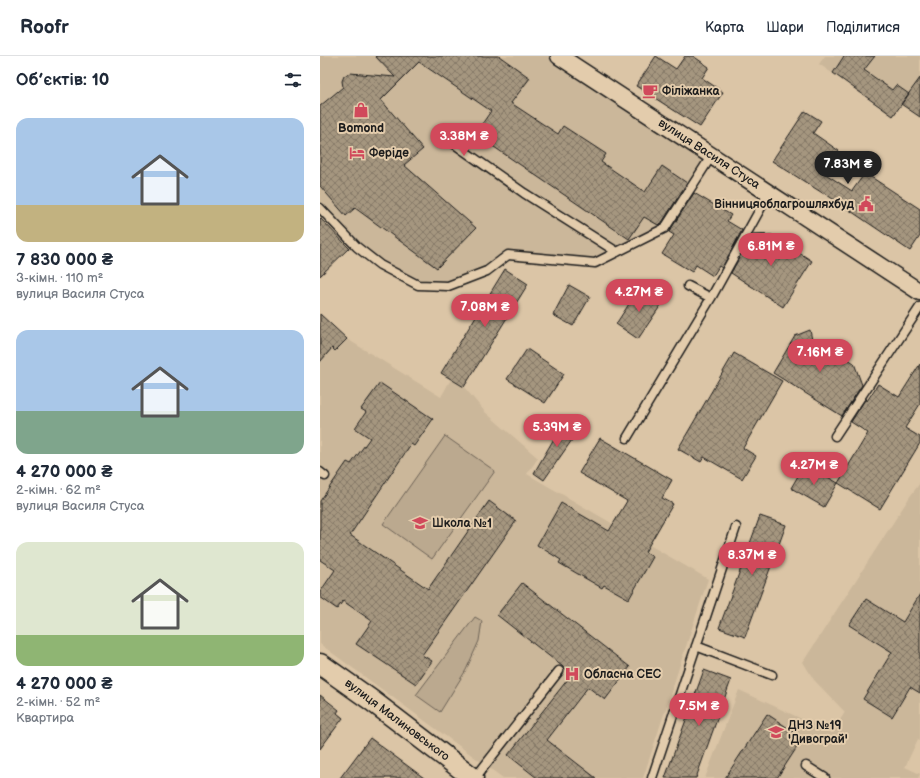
<!DOCTYPE html>
<html lang="uk">
<meta charset="utf-8">
<style>
body{margin:0;font-family:"Balsamiq Sans",sans-serif;background:#f6f6f7;color:#1f2937;height:100vh;display:flex;flex-direction:column;font-size:15px;white-space:nowrap}
*{box-sizing:border-box;margin:0}
p{font-size:13px;color:#747a83}
.icon{flex:none;width:22px;height:22px;fill:none;stroke:currentColor;stroke-width:2;stroke-linecap:round;stroke-linejoin:round}
.map{position:relative;flex:1;overflow:hidden}
.details{display:flex;flex-direction:column;background:#fff;width:320px}
.details>*{flex:none}
.price{position:absolute;translate:-50% -34px;padding:0 9px;border-radius:14px;background:#d1495b;color:#fff;font-size:13px;line-height:26px;filter:drop-shadow(0 1px 2px #0008)}
.price::after{content:'';position:absolute;left:50%;top:24px;width:12px;height:9px;margin-left:-6px;background:inherit;clip-path:polygon(0 0,100% 0,50% 100%)}
.price.on{background:#222;color:#fff}
ul{padding:0;list-style:none}
li{display:grid;align-content:center;gap:8px;height:212px;padding:0 16px}
li span{display:grid;place-items:center;height:124px;border-radius:12px;color:#555}
li>.icon{margin-inline-start:auto}
span .icon{width:72px;height:72px;fill:#fffc;stroke-width:1}
li b{font-size:17px}
h2{display:flex;justify-content:space-between;align-items:center;height:48px;padding:0 16px;font-size:17px}
header{display:flex;align-items:center;gap:24px;box-sizing:border-box;height:56px;padding:0 20px;background:#fff;border-bottom:1px solid #e0e1e3}
header strong{font-size:19px}
nav{display:flex;gap:22px;margin-inline-start:auto;font-size:14px}
main{display:flex;flex:1;min-height:0}
.map>svg:first-child{display:block}
.built{fill:#cbb79a}
.green{fill:#bba98f;stroke:#6c6256}
.building{fill:url(#building-cross-hatch);stroke:#1c1c1c}
.lines{fill:none;stroke-linecap:round;stroke-linejoin:round}
.service-casing{stroke:#1c1c1c;stroke-width:11}
.minor-casing{stroke:#1c1c1c;stroke-width:19}
.tertiary-casing{stroke:#1c1c1c;stroke-width:23}
.service{stroke:#e3ccac;stroke-width:8}
.minor{stroke:#e3ccac;stroke-width:16}
.tertiary{stroke:#e3ccac;stroke-width:20}
.labels{text-anchor:middle;dominant-baseline:central;stroke-width:4;stroke-linejoin:round;paint-order:stroke}
.poi-label{font-size:12px;font-weight:bold;fill:#1c1c1c;stroke:#e3ccac;text-anchor:start}
.street-label{font-size:12px;fill:#1c1c1c;stroke:#e3ccac}
</style>
<header>
<strong>Roofr</strong>
<nav><a>Карта</a><a>Шари</a><a>Поділитися</a></nav>
</header>
<main>
<section class="details">
<h2>Об’єктів: 10<svg class="icon" aria-label="filters" viewBox="0 0 24 24"><path d="M4 7h16M4 17h16"/><circle cx="9" cy="7" r="2"/><circle cx="15" cy="17" r="2"/></svg></h2>
<ul>
<li><span style="background:linear-gradient(#a9c7e8 70%,#c2b280 0)"><svg class="icon" aria-label="home" viewBox="0 0 24 24"><path d="M3 11l9-7 9 7M6 9v11h12V9"/></svg></span><div><b>7 830 000 ₴</b><p>3-кімн. · 110 m²</p><p>вулиця Василя Стуса</p></div></li>
<li><span style="background:linear-gradient(#a9c7e8 65%,#7fa58c 0)"><svg class="icon" aria-label="home" viewBox="0 0 24 24"><path d="M3 11l9-7 9 7M6 9v11h12V9"/></svg></span><div><b>4 270 000 ₴</b><p>2-кімн. · 62 m²</p><p>вулиця Василя Стуса</p></div></li>
<li><span style="background:linear-gradient(#dfe7d0 75%,#8fb573 0)"><svg class="icon" aria-label="home" viewBox="0 0 24 24"><path d="M3 11l9-7 9 7M6 9v11h12V9"/></svg></span><div><b>4 270 000 ₴</b><p>2-кімн. · 52 m²</p><p>Квартира</p></div></li>
</ul>
</section>
<div class="map">
<svg width="600" height="722" viewBox="0 0 600 722">
<defs>
<pattern id="building-cross-hatch" width="8" height="8" patternUnits="userSpaceOnUse"><rect width="8" height="8" fill="#a5967f"/><path d="M0 0l8 8M0 8l8-8" fill="none" stroke="#867a67"/></pattern>
</defs>
<rect width="100%" height="100%" fill="#dbc5a6"/>
<filter id="ink" filterUnits="userSpaceOnUse"><feTurbulence type="fractalNoise" baseFrequency=".025" numOctaves="2"/><feDisplacementMap in="SourceGraphic" scale="8" xChannelSelector="R" yChannelSelector="G"/><feConvolveMatrix kernelMatrix="1 2 1 2 8 2 1 2 1" color-interpolation-filters="sRGB"/></filter>
<g filter="url(#ink)">
<!-- built -->
<path class="built" d="M 0,0 L 239,0 L 392,99 L 345,172 L 275,207 L 188,199 L 128,230 L 98,229 L 37,191 L 0,152 Z
M 505,0 L 600,0 L 600,61 L 581,48 L 573,60 L 499,8 Z
M 0,262 L 27,283 L 121,341 L 131,323 L 144,331 L 165,356 L 218,402 L 207,418 L 388,523 L 323,722 L 183,722 L 0,588 Z
M 600,427 L 600,684 L 598,683 L 585,711 L 600,718 L 598,722 L 385,722 L 419,634 L 512,677 L 525,656 L 494,624 L 483,606 L 591,439 Z"/>
<!-- green -->
<path class="green" d="M 125,380 L 175,415 L 112,503 L 63,468 Z
M 155,561 L 162,565 L 159,585 L 146,614 L 120,656 L 96,639 Z"/>
<!-- building -->
<path class="building" d="M 55,0 L 179,0 L 210,22 L 191,47 L 238,78 L 243,70 L 286,98 L 281,106 L 325,136 L 342,110 L 367,127 L 341,168 L 338,169 L 324,161 L 309,183 L 155,78 L 171,55 L 99,6 L 61,44 L 103,93 L 84,109 L 156,172 L 117,212 L 35,152 L 26,160 L 0,130 L 0,50 L 23,31 L 22,25 L 24,20 L 30,17 L 75,21 Z
M 336,0 L 356,13 L 365,0 L 373,0 L 389,11 L 382,22 L 403,36 L 380,71 L 316,30 Z
M 524,0 L 555,0 L 544,14 L 572,34 L 576,29 L 589,38 L 573,60 L 513,17 Z
M 600,22 L 600,61 L 581,48 Z
M 485,55 L 501,65 L 493,77 L 519,95 L 504,117 L 532,135 L 545,117 L 600,153 L 600,180 L 590,195 L 504,137 L 504,138 L 452,105 Z
M 374,137 L 411,159 L 407,165 L 422,174 L 402,212 L 399,210 L 393,220 L 376,209 L 372,216 L 342,198 L 354,179 L 349,176 Z
M 0,162 L 29,192 L 0,220 Z
M 432,178 L 452,179 L 492,205 L 463,251 L 411,217 Z
M 185,213 L 208,228 L 144,331 L 121,317 Z
M 249,229 L 270,241 L 253,270 L 233,259 Z
M 320,231 L 343,246 L 318,283 L 296,268 Z
M 0,258 L 27,283 L 15,295 L 12,292 L 0,306 Z
M 490,274 L 492,284 L 523,304 L 528,303 L 534,307 L 542,329 L 522,360 L 453,317 L 475,280 Z
M 207,293 L 244,318 L 225,347 L 187,323 Z
M 414,297 L 462,325 L 423,392 L 436,400 L 422,423 L 384,401 L 381,406 L 358,393 Z
M 600,308 L 600,348 L 585,372 L 600,381 L 600,387 L 560,453 L 518,427 L 548,377 L 531,366 L 546,342 L 547,345 L 558,328 L 579,341 Z
M 60,327 L 113,363 L 94,390 L 91,388 L 30,479 L 108,533 L 169,445 L 196,465 L 102,599 L 112,605 L 96,628 L 36,588 L 52,565 L 23,545 L 17,553 L 0,541 L 0,536 L 15,514 L 0,504 L 0,445 L 27,406 L 31,408 L 50,382 L 35,372 L 46,356 L 41,353 Z
M 246,362 L 261,371 L 224,424 L 214,417 Z
M 280,382 L 352,424 L 342,442 L 353,448 L 325,496 L 333,501 L 309,543 L 284,529 L 282,532 L 239,507 L 241,504 L 217,489 L 241,447 L 289,475 L 307,445 L 259,417 Z
M 485,408 L 518,427 L 504,451 L 471,432 Z
M 440,460 L 466,469 L 425,581 L 399,572 Z
M 202,527 L 310,611 L 285,644 L 268,631 L 227,684 L 276,722 L 217,722 L 188,699 L 252,618 L 177,559 Z
M 600,538 L 600,637 L 590,631 L 572,661 L 543,643 L 572,596 L 529,569 L 546,543 L 583,566 Z
M 384,614 L 411,624 L 376,722 L 345,722 Z
M 0,639 L 19,654 L 17,657 L 23,662 L 0,693 Z
M 447,658 L 483,682 L 457,722 L 405,722 Z
M 50,682 L 104,722 L 20,722 Z"/>
<g class="lines">
<!-- service casing -->
<g class="service-casing">
<path id="service" d="M 133,87 L 204,137 L 297,196
M 0,152 L 37,191 L 60,209 L 98,229 L 128,230 L 167,215 L 188,199 L 275,207 L 345,172 L 392,99
M 368,230 L 391,242 L 449,137
M 515,380 L 600,251
M 307,382 L 391,242
M 0,416 L 5,420
M 376,590 L 452,619
M 486,710 L 505,722
M 155,722 L 239,615
M 332,722 L 416,471"/>
</g>
<!-- minor casing -->
<g class="minor-casing">
<path id="minor" d="M 239,0 L 600,236"/>
</g>
<!-- tertiary casing -->
<g class="tertiary-casing">
<path id="tertiary" d="M 0,608 L 51,644 L 153,722"/>
</g>
<!-- service -->
<use href="#service" class="service"/>
<!-- minor -->
<use href="#minor" class="minor"/>
<!-- tertiary -->
<use href="#tertiary" class="tertiary"/>
</g>
</g>
<!-- icons -->
<defs>
<g id="cafe-bare" transform="scale(1.2)"><path d="M-5.5-4.5H6V0H3Q3 3.5 0 3.5H-2.5Q-5.5 3.5-5.5 0ZM3-3.2v2h1.7v-2ZM-6 4.5H4V6H-6Z" fill="#d1495b" stroke="#e3ccac" stroke-width="2.5" paint-order="stroke"/></g>
<g id="shop-bare" transform="scale(1.2)"><path d="M-5-2.5h2.3a2.7 3.5 0 0 1 5.4 0H5L5.5 6h-11ZM-1.5-2.5h3a1.5 2.3 0 0 0-3 0Z" fill="#d1495b" stroke="#e3ccac" stroke-width="2.5" paint-order="stroke"/></g>
<g id="hotel-bare" transform="scale(1.2)"><path d="M-6-4.5h1.5V1H6V5H4.5V3h-9V5H-6ZM-4 0a1.8 1.8 0 1 1 3.6 0ZM.5 0V-2.5h3Q6-2.5 6 0Z" fill="#d1495b" stroke="#e3ccac" stroke-width="2.5" paint-order="stroke"/></g>
<g id="civic-bare" transform="scale(1.2)"><path d="M-.6-6.5H3V-4.5H.6V-3L4-1V1h2V6H-6V1h2V-1L-.6-3ZM-1.2 2.5V6h2.4V2.5Z" fill="#d1495b" stroke="#e3ccac" stroke-width="2.5" paint-order="stroke"/></g>
<g id="school-bare" transform="scale(1.2)"><path d="M0-5L7-2L0 1L-7-2ZM-4 1L0 2.5L4 1V4Q0 6-4 4Z" fill="#d1495b" stroke="#e3ccac" stroke-width="2.5" paint-order="stroke"/></g>
<g id="hospital-bare" transform="scale(1.2)"><path d="M-5-5h3v3.5h4V-5h3V5h-3V1.5h-4V5h-3Z" fill="#d1495b" stroke="#e3ccac" stroke-width="2.5" paint-order="stroke"/></g>
</defs>
<g fill-rule="evenodd">
<use href="#cafe-bare" x="330" y="35"/>
<use href="#shop-bare" x="41" y="54"/>
<use href="#hotel-bare" x="37" y="97"/>
<use href="#civic-bare" x="546" y="148"/>
<use href="#school-bare" x="100" y="467"/>
<use href="#hospital-bare" x="252" y="618"/>
<use href="#school-bare" x="456" y="676"/>
</g>
<g class="labels">
<!-- poi labels -->
<g class="poi-label">
<text x="342" y="35">Філіжанка</text>
<text x="41" y="72" text-anchor="middle">Bomond</text>
<text x="49" y="97">Феріде</text>
<text x="534" y="148" text-anchor="end">Вінницяоблагрошляхбуд</text>
<text x="112" y="467">Школа №1</text>
<text x="264" y="618">Обласна СЕС</text>
<text x="468" y="669">ДНЗ №19<tspan x="468" dy="14">'Дивограй'</tspan></text>
</g>
<!-- street labels -->
<g class="street-label">
<text transform="translate(389 98) rotate(33)">вулиця Василя Стуса</text>
<text transform="translate(77 664) rotate(37)">вулиця Малиновського</text>
</g>
</g>
</svg>
<b class="price" style="left:144px;top:101px">3.38M ₴</b>
<b class="price on" style="left:528px;top:129px">7.83M ₴</b>
<b class="price" style="left:451px;top:211px">6.81M ₴</b>
<b class="price" style="left:319px;top:257px">4.27M ₴</b>
<b class="price" style="left:165px;top:272px">7.08M ₴</b>
<b class="price" style="left:500px;top:317px">7.16M ₴</b>
<b class="price" style="left:237px;top:392px">5.39M ₴</b>
<b class="price" style="left:494px;top:430px">4.27M ₴</b>
<b class="price" style="left:432px;top:520px">8.37M ₴</b>
<b class="price" style="left:379px;top:671px">7.5M ₴</b>
</div>
</main>
